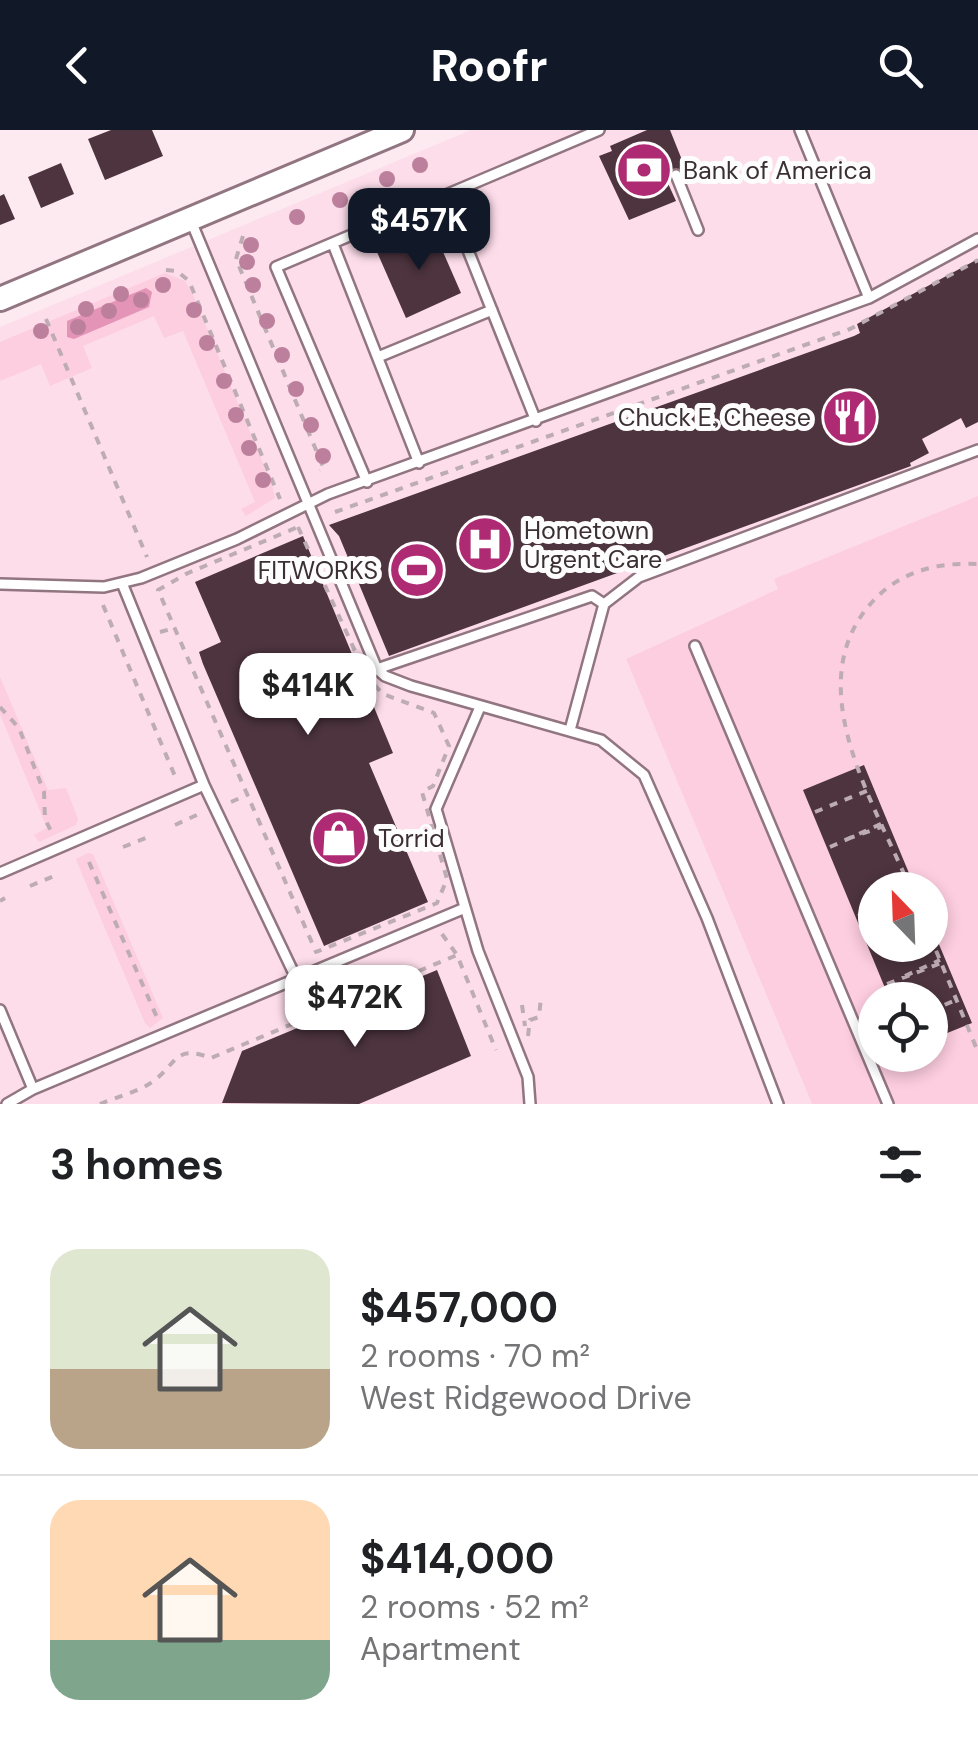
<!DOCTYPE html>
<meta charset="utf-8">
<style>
body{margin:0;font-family:"DM Sans",sans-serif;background:#f2f2f2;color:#202124;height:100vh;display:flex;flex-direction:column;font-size:38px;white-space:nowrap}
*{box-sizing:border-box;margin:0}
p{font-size:32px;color:#757577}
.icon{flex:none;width:55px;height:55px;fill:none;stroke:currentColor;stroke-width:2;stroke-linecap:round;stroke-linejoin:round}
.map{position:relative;height:974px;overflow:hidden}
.details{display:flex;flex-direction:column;background:#fff;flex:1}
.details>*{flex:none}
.needle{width:65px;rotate:337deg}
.buttons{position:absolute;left:858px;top:742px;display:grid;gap:20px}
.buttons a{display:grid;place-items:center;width:90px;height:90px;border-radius:50%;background:#fff;box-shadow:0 5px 15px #0003;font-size:50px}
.price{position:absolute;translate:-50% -85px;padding:0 22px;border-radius:20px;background:#fff;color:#222;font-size:32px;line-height:65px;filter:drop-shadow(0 2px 5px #0008)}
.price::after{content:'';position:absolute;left:50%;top:60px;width:30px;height:22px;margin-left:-15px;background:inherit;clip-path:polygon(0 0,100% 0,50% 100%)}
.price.current{background:#111827;color:#fff}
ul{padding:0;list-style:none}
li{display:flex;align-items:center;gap:30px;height:250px;padding:0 50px}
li+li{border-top:2px solid #e0e0e0}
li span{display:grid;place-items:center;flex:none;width:280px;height:200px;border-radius:30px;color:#555}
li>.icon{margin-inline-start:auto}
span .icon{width:120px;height:120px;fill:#fffc;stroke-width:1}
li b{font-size:42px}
h2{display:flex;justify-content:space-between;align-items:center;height:120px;padding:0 50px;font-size:42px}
header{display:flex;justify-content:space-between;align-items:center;height:130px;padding:0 50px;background:#111827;color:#fff;font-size:45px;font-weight:700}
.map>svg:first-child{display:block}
.built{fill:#fdddea}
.green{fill:#fdcde0;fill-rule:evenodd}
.water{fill:#e494b7}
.building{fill:#4d343f}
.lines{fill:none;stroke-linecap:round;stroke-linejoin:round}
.service-casing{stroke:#917580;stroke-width:14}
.secondary-casing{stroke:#917580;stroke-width:28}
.path{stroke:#bdacb3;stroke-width:4;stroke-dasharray:8 8;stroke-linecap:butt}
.service{stroke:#fff;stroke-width:9}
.secondary{stroke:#fff;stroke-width:22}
.tree{fill:#bc809d}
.labels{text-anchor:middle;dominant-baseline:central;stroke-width:10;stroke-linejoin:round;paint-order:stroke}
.poi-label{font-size:25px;fill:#3b2f34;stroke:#fdfdfd;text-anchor:start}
</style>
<header><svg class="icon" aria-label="back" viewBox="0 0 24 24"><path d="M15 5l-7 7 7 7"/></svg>Roofr<svg class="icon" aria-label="search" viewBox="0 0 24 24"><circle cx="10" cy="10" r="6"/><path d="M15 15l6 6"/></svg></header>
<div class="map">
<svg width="978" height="974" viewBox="0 0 978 974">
<rect width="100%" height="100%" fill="#fdeaf1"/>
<!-- built -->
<path class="built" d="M 471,0 L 978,0 L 978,366 L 775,449 L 778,459 L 626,529 L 812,974 L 0,974 L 0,197 Z"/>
<!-- green -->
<path class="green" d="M 165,143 L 185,151 L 193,165 L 272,355 L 275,368 L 246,386 L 241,379 L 255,372 L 183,201 L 164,208 L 154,186 L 83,216 L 92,238 L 50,256 L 41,234 L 0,251 L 0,212 Z
M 978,366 L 978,974 L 812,974 L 626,529 L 778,459 L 774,449 ZM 875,760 L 930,760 L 930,815 L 875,815 ZM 875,870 L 930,870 L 930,925 L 875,925 Z
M 0,547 L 48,660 L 66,658 L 78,689 L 76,695 L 39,712 L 34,705 L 47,698 L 0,584 Z
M 88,723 L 93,724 L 163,888 L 150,898 L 145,893 L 79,737 L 76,729 Z"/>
<!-- water -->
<path class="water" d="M 146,158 L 152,162 L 149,177 L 74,209 L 67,207 L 67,191 Z"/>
<!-- building -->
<path class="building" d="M 111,0 L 152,0 L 163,26 L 105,50 L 88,9 Z
M 647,0 L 670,0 L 686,40 L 666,49 L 676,71 L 629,90 L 599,26 L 612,21 L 610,16 Z
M 61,33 L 74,64 L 41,78 L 28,47 Z
M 4,64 L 15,89 L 0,95 L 0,66 Z
M 433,99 L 461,163 L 406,188 L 377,122 Z
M 978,129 L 978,292 L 966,298 L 961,288 L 922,309 L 929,323 L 910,333 L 911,336 L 389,526 L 339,406 L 329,395 L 854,206 L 860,203 L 857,194 Z
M 303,406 L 393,623 L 369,633 L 428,772 L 324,816 L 203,534 L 199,522 L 221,512 L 195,452 Z
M 864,635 L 916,760 L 875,760 L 875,815 L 930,815 L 930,793 L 972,893 L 930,910 L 930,870 L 890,870 L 803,660 Z
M 437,840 L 471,926 L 359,974 L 222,973 L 242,921 Z"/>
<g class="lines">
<!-- service casing -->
<g class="service-casing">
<path id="service" d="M 800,0 L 869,168
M 676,45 L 698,100
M 446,65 L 536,291
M 191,91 L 377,539 L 385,546 L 411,556 L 601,610 L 644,645 L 707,788 L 778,974
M 333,114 L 419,333
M 378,227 L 492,180
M 367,352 L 276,137 L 599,0
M 0,454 L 104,457 L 141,448 L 237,409 L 328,364 L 869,168 L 978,109
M 695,516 L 888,974
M 377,539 L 592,466 L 604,474
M 480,577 L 436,679 L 478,821 L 528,947 L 530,974
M 570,600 L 604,474 L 639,447 L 978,320
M 204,655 L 297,850
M 0,743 L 204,655 L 122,453
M 0,880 L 33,959
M 7,974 L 33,959 L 465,778"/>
</g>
<!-- secondary casing -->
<g class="secondary-casing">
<path id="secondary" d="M 0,169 L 402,0"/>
</g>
<!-- path -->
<path class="path" d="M 243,106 L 236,129 L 324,339 L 320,341
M 166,140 L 177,141 L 189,151 L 280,369
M 46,189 L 147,427
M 335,382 L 850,199 L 978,130
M 298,397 L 367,547 L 383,564 L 434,583 L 449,616 L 433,656 L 422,662 L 447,749 L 437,773 L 316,822 L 158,460 L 188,443 Z
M 103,475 L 177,651
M 160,502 L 175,498
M 0,577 L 19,598 L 44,662 L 45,689 L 52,703
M 231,672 L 249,664
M 815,682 L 869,660
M 175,695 L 201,683
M 847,709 L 884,696
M 123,717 L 151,706
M 830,717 L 883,693
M 89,732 L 159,892
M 30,756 L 59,744
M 911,760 C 875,673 796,553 874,470 C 901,441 939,432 978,434
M 0,771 L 5,768
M 858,786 L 875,779
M 442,804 L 457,825 L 496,920
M 930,806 L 978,922
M 905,846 L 940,830
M 887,854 L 941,833
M 522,875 L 525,896
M 930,881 L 956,870
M 528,906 L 530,890 L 539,887 L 541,867
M 100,974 C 116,967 138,962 152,952 C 178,934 173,914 211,928 L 457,825"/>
<!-- service -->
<use href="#service" class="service"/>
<!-- secondary -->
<use href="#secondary" class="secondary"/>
</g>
<!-- trees -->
<g class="tree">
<circle cx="420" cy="35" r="8"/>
<circle cx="387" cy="49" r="8"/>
<circle cx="340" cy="70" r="8"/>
<circle cx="297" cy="87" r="8"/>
<circle cx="251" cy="115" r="8"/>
<circle cx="247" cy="132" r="8"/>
<circle cx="163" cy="155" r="8"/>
<circle cx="253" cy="155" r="8"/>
<circle cx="121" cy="164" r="8"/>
<circle cx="141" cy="170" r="8"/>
<circle cx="86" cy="179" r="8"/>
<circle cx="194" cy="180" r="8"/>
<circle cx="109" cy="181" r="8"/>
<circle cx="267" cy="191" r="8"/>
<circle cx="78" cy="197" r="8"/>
<circle cx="41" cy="201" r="8"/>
<circle cx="207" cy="213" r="8"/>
<circle cx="282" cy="225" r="8"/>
<circle cx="224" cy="251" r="8"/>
<circle cx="296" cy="259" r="8"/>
<circle cx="236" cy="285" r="8"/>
<circle cx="311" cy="295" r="8"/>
<circle cx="249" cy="318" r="8"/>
<circle cx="323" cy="326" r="8"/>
<circle cx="263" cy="350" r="8"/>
</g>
<!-- icons -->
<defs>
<g id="bank-disc" transform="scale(2.875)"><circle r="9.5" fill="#ae2a72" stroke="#fdfdfd"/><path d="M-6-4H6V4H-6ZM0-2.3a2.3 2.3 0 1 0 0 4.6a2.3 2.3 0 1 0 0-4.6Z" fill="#fff"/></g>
<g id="restaurant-disc" transform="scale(2.875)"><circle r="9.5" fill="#ae2a72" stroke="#fdfdfd"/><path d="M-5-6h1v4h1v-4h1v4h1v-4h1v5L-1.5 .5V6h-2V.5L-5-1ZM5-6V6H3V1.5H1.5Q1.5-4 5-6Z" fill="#fff"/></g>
<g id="hospital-disc" transform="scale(2.875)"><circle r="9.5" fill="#ae2a72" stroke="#fdfdfd"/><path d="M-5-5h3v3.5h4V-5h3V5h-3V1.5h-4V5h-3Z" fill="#fff"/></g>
<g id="stadium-disc" transform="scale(2.875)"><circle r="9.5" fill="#ae2a72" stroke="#fdfdfd"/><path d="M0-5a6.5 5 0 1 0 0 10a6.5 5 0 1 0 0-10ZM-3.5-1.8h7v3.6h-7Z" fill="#fff"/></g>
<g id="shop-disc" transform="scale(2.875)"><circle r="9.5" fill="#ae2a72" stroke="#fdfdfd"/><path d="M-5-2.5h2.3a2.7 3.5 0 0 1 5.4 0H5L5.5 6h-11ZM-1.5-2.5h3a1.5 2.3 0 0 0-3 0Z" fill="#fff"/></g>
</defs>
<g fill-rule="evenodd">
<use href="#bank-disc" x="644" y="40"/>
<use href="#restaurant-disc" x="850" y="287"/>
<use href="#hospital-disc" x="485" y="414"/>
<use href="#stadium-disc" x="417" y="440"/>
<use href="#shop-disc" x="339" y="708"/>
</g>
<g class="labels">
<!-- poi labels -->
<g class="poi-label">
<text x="683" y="40">Bank of America</text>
<text x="811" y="287" text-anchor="end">Chuck E. Cheese</text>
<text x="524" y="400">Hometown<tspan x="524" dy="29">Urgent Care</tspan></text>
<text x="378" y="440" text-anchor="end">FITWORKS</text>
<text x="378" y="708">Torrid</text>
</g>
</g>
</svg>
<div class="buttons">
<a><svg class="needle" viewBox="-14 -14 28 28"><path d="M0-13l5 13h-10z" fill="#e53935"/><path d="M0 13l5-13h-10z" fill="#757577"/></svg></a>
<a><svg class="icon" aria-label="locate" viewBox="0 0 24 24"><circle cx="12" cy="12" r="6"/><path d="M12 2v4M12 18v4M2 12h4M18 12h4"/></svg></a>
</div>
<b class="price current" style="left:419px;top:143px">$457K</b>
<b class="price" style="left:308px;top:608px">$414K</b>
<b class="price" style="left:355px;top:920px">$472K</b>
</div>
<section class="details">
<h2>3 homes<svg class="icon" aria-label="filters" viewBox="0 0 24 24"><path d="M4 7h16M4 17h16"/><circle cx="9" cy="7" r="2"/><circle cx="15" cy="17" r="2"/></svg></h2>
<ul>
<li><span style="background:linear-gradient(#dfe7d0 60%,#b9a48a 0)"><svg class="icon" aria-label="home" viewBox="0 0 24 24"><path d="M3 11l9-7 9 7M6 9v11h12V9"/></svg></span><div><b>$457,000</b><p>2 rooms · 70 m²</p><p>West Ridgewood Drive</p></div></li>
<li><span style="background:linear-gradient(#ffd9b3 70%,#7fa58c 0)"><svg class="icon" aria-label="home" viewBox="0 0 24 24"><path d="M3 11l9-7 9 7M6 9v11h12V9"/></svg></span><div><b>$414,000</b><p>2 rooms · 52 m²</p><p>Apartment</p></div></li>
</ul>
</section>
